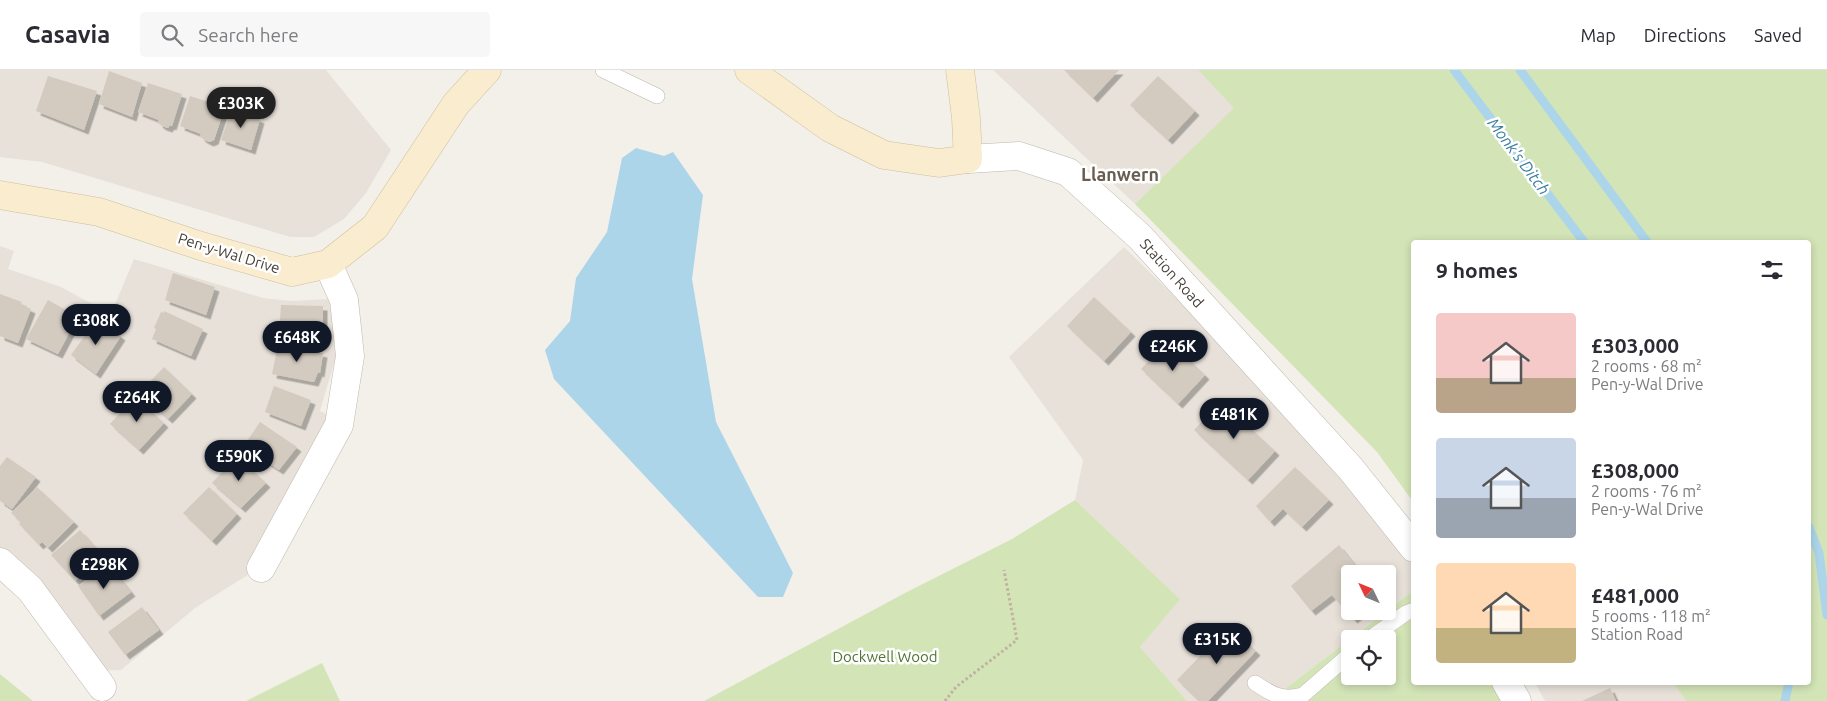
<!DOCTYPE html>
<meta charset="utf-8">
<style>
body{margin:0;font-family:Ubuntu,sans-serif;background:#f7f7f7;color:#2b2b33;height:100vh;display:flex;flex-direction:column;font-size:19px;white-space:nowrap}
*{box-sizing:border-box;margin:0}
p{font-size:16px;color:#7c7c81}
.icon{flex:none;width:28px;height:28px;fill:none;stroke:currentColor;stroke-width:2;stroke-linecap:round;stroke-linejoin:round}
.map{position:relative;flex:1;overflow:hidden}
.drawer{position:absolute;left:1411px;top:170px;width:400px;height:445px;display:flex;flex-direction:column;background:#fff;border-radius:5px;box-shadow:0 2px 8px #0003}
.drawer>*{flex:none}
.needle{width:32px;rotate:313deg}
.fabs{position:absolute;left:1341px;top:495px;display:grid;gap:10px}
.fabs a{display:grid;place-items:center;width:55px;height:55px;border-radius:5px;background:#fff;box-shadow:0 2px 8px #0003;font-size:25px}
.price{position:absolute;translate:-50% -42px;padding:0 11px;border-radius:18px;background:#111827;color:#fff;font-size:16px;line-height:32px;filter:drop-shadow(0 1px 2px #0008)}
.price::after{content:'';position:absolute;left:50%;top:30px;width:15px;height:11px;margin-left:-8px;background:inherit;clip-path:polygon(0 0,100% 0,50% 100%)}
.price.on{background:#222;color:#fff}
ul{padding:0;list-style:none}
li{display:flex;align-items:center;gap:15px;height:125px;padding:0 25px}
li span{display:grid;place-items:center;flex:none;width:140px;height:100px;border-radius:5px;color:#555}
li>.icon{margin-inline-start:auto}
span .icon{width:60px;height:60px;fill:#fffc;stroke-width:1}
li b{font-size:21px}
h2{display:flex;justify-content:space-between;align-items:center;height:60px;padding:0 25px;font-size:21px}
header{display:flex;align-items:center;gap:30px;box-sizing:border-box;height:70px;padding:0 25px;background:#fff;border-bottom:1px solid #e1e1e2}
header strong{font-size:24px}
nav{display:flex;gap:28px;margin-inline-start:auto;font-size:18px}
.search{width:350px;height:45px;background:#f7f7f7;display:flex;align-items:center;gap:12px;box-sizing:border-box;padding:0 18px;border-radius:5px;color:#7c7c81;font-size:19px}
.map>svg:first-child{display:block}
.residential{fill:#e7e1d9}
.green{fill:#d3e4b7}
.water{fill:#acd5ea}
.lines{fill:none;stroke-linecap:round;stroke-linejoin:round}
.stream{stroke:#acd5ea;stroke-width:9}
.building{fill:#d4cbc0;filter:url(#shadow)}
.lane-casing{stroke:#beb7ad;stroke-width:16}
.street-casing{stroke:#beb7ad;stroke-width:29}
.secondary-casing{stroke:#cfbe9e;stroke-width:29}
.path{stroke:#bfb2a0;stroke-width:3;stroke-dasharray:2.5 2.5;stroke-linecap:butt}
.lane{stroke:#fff;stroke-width:15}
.street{stroke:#fff;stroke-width:28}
.secondary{stroke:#faecce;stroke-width:28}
.labels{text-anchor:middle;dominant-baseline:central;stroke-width:5;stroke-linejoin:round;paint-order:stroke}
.street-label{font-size:15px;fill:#474039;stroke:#fff}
.park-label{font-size:15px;fill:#4f7431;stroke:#fff}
.water-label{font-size:16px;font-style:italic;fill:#397da2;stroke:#fff}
.quarter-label{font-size:18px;font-weight:bold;fill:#695d51;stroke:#fff}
</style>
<header>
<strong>Casavia</strong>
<div class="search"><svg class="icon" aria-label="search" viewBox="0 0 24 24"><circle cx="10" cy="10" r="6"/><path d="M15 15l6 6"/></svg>Search here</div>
<nav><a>Map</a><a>Directions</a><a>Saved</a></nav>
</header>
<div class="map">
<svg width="1827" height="631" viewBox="0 0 1827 631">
<defs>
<filter id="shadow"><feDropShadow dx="4.5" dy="4.5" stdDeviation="0" flood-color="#0004"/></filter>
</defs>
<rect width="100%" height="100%" fill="#f3f0ea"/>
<!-- residential -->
<path class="residential" d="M 0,0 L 326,0 L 391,80 L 366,123 L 344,149 L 314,167 L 290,167 L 42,92 L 0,87 Z
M 993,0 L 1198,0 L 1235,38 L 1135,134 Z
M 0,176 L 14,181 L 8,199 L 61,217 L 111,244 L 134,189 L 263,228 L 291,231 L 331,229 L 337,251 L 335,290 L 320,341 L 343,352 L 251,503 L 195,538 L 121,600 L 83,601 L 25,531 L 0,507 Z
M 1124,177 L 1351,399 L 1414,478 L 1414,520 L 1388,540 L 1388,504 L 1350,504 L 1350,541 L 1386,541 L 1269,631 L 1187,631 L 1140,577 L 1179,528 L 1075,430 L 1083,390 L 1009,287 Z
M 1535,613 L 1673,613 L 1686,631 L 1545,631 Z"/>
<!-- green -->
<path class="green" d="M 1198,0 L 1827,0 L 1827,631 L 1686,631 L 1673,613 L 1809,612 L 1809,172 L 1414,172 L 1414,433 L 1377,382 L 1135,134 L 1234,38 Z
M 1075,430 L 1180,529 L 1140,577 L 1187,631 L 704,631 L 905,523 L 1012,469 Z
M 1414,520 L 1414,612 L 1493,613 L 1502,631 L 1269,631 L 1350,569 L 1350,606 L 1388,606 L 1388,569 L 1350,569 Z
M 322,593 L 340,631 L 246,631 Z
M 0,604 L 33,631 L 0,631 Z"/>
<!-- water -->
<path class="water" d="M 636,78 L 664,86 L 673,82 L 703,125 L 692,209 L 716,352 L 793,503 L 783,527 L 758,527 L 554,309 L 545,280 L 570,251 L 576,208 L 607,162 L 622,88 Z"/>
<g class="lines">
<!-- stream -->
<path class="stream" d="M 1454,0 L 1584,172
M 1520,0 L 1647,172
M 1809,457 L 1819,483 L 1827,545
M 1785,631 L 1789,612"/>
</g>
<!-- building -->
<path class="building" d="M 1064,0 L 1119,0 L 1093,28 Z
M 109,1 L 142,13 L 132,47 L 99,34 Z
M 48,6 L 97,21 L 84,60 L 36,41 Z
M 1158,6 L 1195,41 L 1168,70 L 1130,35 Z
M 148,13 L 182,24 L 172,56 L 170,55 L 168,58 L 162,56 L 158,53 L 159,50 L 138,42 Z
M 190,26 L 225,37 L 214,70 L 209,72 L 203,69 L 200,66 L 201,64 L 180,56 Z
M 232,38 L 260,49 L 251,80 L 221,70 Z
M 173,203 L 215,217 L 206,245 L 165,230 Z
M 0,224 L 22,232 L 21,234 L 31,239 L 18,273 L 0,266 Z
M 1094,227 L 1131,262 L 1104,291 L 1067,256 Z
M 48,230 L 66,240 L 65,244 L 76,250 L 58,284 L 26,269 Z
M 281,235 L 323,236 L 323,266 L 279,265 Z
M 164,241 L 203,259 L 191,286 L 152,269 L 156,259 L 154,258 L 161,242 L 164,243 Z
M 97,249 L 121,266 L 96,304 L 71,285 Z
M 1168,270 L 1205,305 L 1178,334 L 1141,299 Z
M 278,275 L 323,283 L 320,303 L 318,302 L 314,312 L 272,304 Z
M 164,297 L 192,324 L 168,349 L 139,323 Z
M 274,316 L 311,330 L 301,356 L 265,342 Z
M 135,327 L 164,353 L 139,380 L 110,354 Z
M 1221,331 L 1275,381 L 1248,410 L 1194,360 Z
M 260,352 L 297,377 L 279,400 L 243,377 Z
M 237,386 L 266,413 L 241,438 L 212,413 Z
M 7,387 L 36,407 L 12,439 L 0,431 L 0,396 Z
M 1295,397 L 1329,430 L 1302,457 L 1283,439 L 1270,452 L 1256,436 Z
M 37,417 L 74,452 L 48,478 L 42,472 L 39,475 L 19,454 L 21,452 L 11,443 Z
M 209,417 L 237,444 L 212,471 L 183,443 Z
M 80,460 L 104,487 L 75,511 L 51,485 Z
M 1339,475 L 1362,504 L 1350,504 L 1350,541 L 1363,541 L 1353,549 L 1332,525 L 1311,541 L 1291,516 Z
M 108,494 L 131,522 L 99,546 L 78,516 Z
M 142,537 L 159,560 L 125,585 L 108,562 Z
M 1229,556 L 1256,581 L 1208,631 L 1199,631 L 1177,610 Z
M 1610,618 L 1616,631 L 1582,631 Z"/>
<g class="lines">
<!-- lane casing -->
<g class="lane-casing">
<path id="lane" d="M 603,0 L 657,26
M 1369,569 L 1406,543 L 1414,540
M 1255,613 C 1271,624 1283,631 1303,625 L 1350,584"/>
</g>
<!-- street casing -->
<g class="street-casing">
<path id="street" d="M 968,89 L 1019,86 L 1068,102 L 1140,167 L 1351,399 L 1414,478
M 0,492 L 30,519 L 102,617
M 261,498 L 339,355 L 350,286 L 344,230 L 328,194
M 1506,612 L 1517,631"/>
</g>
<!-- secondary casing -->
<g class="secondary-casing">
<path id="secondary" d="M 749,0 L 830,58 L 884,85 L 939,93 L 968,89 L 966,48 L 960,0
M 0,125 L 99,142 L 201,176 L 292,202 L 328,194 L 375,157 L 456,34 L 487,0"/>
</g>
<!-- path -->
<path class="path" d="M 945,631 L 956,617 L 1017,570 L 1004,500"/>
<!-- lane -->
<use href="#lane" class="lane"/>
<!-- street -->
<use href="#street" class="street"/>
<!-- secondary -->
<use href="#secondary" class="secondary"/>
</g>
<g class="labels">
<!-- street labels -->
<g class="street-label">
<text transform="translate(229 183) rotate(17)">Pen-y-Wal Drive</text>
<text transform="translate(1172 203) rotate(48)">Station Road</text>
</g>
<!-- park labels -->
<g class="park-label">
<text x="885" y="586">Dockwell Wood</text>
</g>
<!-- water labels -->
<g class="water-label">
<text transform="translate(1519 86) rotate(53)">Monk's Ditch</text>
</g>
<!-- quarter labels -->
<g class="quarter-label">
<text x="1120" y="104">Llanwern</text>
</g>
</g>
</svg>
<div class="fabs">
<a><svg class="needle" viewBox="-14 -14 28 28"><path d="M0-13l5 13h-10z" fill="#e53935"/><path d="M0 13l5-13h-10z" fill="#7c7c81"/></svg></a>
<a><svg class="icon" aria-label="locate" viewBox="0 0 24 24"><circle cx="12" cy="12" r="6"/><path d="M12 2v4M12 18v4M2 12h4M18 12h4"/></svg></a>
</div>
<b class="price on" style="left:241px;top:59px">£303K</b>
<b class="price" style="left:96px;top:276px">£308K</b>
<b class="price" style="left:297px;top:293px">£648K</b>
<b class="price" style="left:1173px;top:302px">£246K</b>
<b class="price" style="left:137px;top:353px">£264K</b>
<b class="price" style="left:1234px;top:370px">£481K</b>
<b class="price" style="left:239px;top:412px">£590K</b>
<b class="price" style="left:104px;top:520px">£298K</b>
<b class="price" style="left:1217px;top:595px">£315K</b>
<section class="drawer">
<h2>9 homes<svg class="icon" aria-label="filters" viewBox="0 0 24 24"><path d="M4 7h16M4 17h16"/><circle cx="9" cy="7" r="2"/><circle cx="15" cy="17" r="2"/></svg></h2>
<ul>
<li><span style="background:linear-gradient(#f6c9c9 65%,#b9a48a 0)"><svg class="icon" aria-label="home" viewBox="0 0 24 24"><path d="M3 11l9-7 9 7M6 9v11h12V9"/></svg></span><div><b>£303,000</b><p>2 rooms · 68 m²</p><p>Pen-y-Wal Drive</p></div></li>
<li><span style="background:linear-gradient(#c9d6e8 60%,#9aa5b1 0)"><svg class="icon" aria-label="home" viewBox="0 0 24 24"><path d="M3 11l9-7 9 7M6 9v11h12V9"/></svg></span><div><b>£308,000</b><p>2 rooms · 76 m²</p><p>Pen-y-Wal Drive</p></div></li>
<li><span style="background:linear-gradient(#ffd9b3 65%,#c2b280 0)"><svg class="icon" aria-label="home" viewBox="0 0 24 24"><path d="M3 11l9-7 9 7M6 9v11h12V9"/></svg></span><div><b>£481,000</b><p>5 rooms · 118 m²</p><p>Station Road</p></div></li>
</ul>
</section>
</div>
